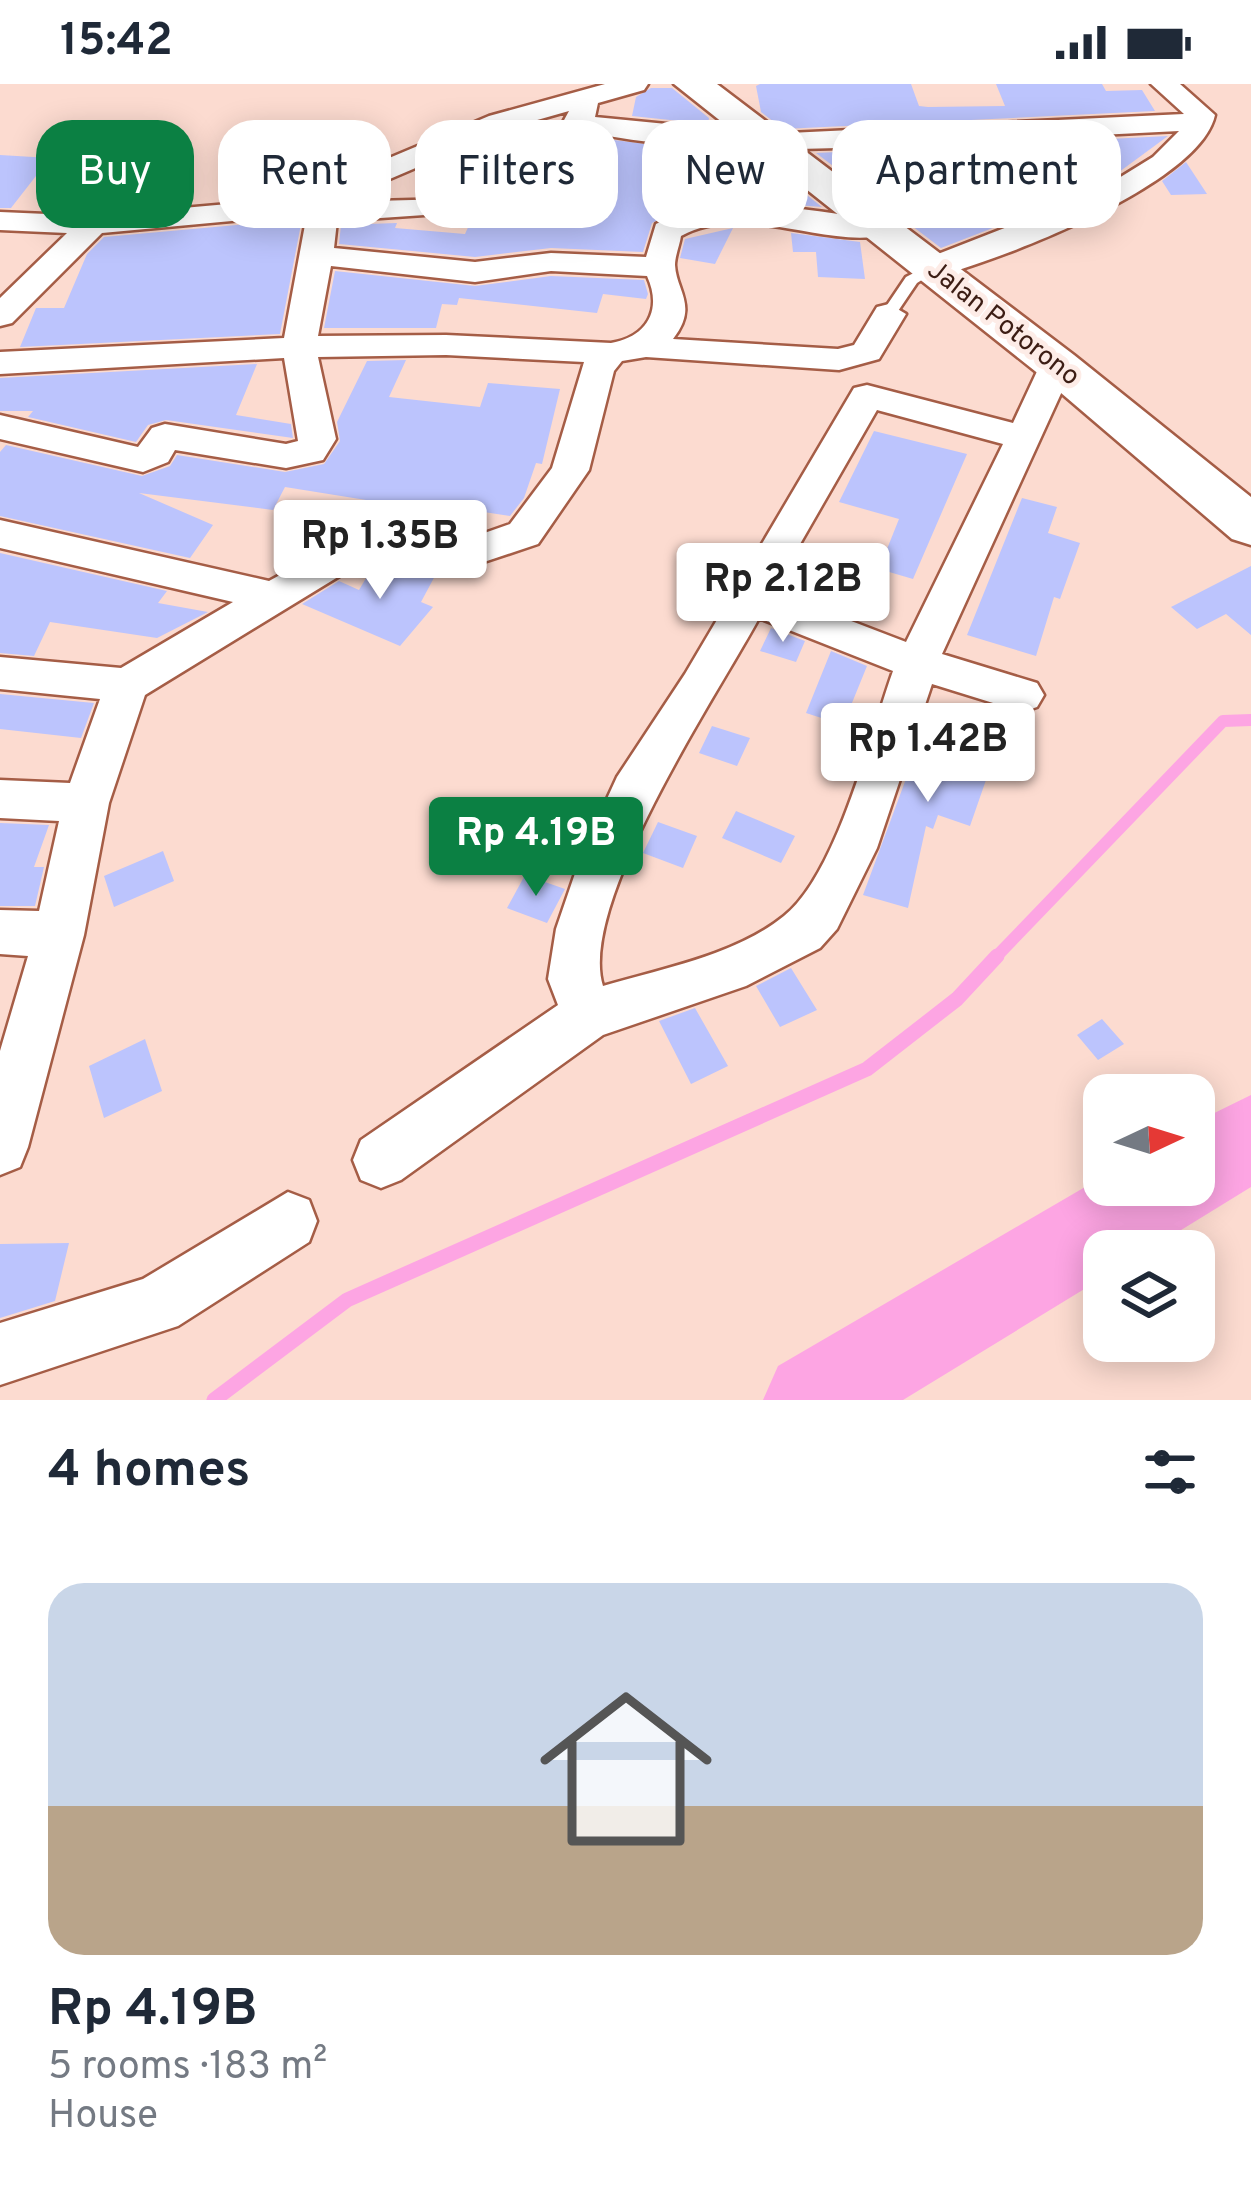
<!DOCTYPE html>
<meta charset="utf-8">
<style>
body{margin:0;font-family:Overpass,sans-serif;background:#f6f6f7;color:#1f2937;height:100vh;display:flex;flex-direction:column;font-size:45px;white-space:nowrap}
*{box-sizing:border-box;margin:0}
p{font-size:39px;color:#747a83}
.icon{flex:none;width:66px;height:66px;fill:none;stroke:currentColor;stroke-width:2;stroke-linecap:round;stroke-linejoin:round}
.map{position:relative;height:1316px;overflow:hidden}
.panel{display:flex;flex-direction:column;background:#fff;flex:1}
.panel>*{flex:none}
.guide{position:absolute;left:36px;top:36px;width:1179px;height:108px;display:flex;gap:24px}
.needle{width:78px;rotate:86deg}
.tools{position:absolute;left:1083px;top:990px;display:grid;gap:24px}
.tools a{display:grid;place-items:center;width:132px;height:132px;border-radius:24px;background:#fff;box-shadow:0 6px 30px #0003;font-size:60px}
.price{position:absolute;translate:-50% -102px;padding:0 27px;border-radius:12px;background:#fff;color:#222;font-size:39px;line-height:78px;filter:drop-shadow(0 3px 6px #0008)}
.price::after{content:'';position:absolute;left:50%;top:72px;width:36px;height:27px;margin-left:-18px;background:inherit;clip-path:polygon(0 0,100% 0,50% 100%)}
.price.current{background:#0b8043;color:#fff}
ul{padding:0;list-style:none}
li{display:grid;align-content:center;gap:24px;height:636px;padding:0 48px}
li+li{border-top:3px solid #e0e1e3}
li span{display:grid;place-items:center;height:372px;border-radius:36px;color:#555}
li>.icon{margin-inline-start:auto}
span .icon{width:216px;height:216px;fill:#fffc;stroke-width:1}
li b{font-size:51px}
h2{display:flex;justify-content:space-between;align-items:center;height:144px;padding:0 48px;font-size:51px}
.pill{padding:0 42px;border-radius:36px;background:#fff;box-shadow:0 6px 30px #0003;font-size:42px;line-height:108px}
.pill.current{background:#0b8043;color:#fff}
.status{display:flex;justify-content:space-between;align-items:center;height:84px;padding:0 60px;background:#fff;direction:ltr}
.status svg{height:33px;fill:currentColor}
.map>svg:first-child{display:block}
.lines{fill:none;stroke-linecap:round;stroke-linejoin:round}
.stream-far1{stroke:#fda5e3;stroke-width:12}
.stream{stroke:#fda5e3;stroke-width:15}
.river{fill:#fda5e3;fill-rule:evenodd}
.building{fill:#bcc4fd}
.lane-casing{stroke:#a55d46;stroke-width:5}
.street-casing{stroke:#a55d46;stroke-width:5}
.secondary-casing{stroke:#a55d46;stroke-width:5}
.lane{fill:#fff;fill-rule:evenodd}
.street{fill:#fff;fill-rule:evenodd}
.secondary{fill:#fff;fill-rule:evenodd}
.labels{text-anchor:middle;dominant-baseline:central;stroke-width:10;stroke-linejoin:round;paint-order:stroke}
.far-street-label{font-size:27px;fill:#3c1d14;stroke:#fdece7}
</style>
<div class="status"><b>15:42</b><svg viewBox="0 0 49 12"><path d="M0 12V9h3v3zM5 12V6h3v6zM10 12V3h3v9zM15 12V0h3v12zM26 1h20v11H26zM47 4h2v5h-2z"/></svg></div>
<div class="map">
<svg width="1251" height="1316" viewBox="0 0 1251 1316">
<rect width="100%" height="100%" fill="#fcdbd0"/>
<g class="lines">
<!-- stream-far1 -->
<path class="stream-far1" d="M 994,875 L 1223,637 L 1251,636"/>
<!-- stream -->
<path class="stream" d="M 214,1316 L 347,1216 L 867,985 L 957,915 L 997,872"/>
<!-- river -->
<path class="river" d="M 1251,1011 L 1251,1103 L 1147,1167 L 1104,1167 L 1104,1193 L 903,1316 L 763,1316 L 778,1282 L 1104,1092 L 1104,1101 L 1194,1101 L 1194,1039 Z"/>
</g>
<!-- building -->
<path class="building" d="M 760,0 L 911,0 L 919,22 L 928,23 L 1005,22 L 996,0 L 1102,0 L 1106,7 L 1142,6 L 1155,27 L 783,45 L 761,28 L 756,2 Z
M 651,4 L 672,4 L 709,34 L 708,40 L 632,32 L 636,13 Z
M 526,44 L 554,45 L 536,78 L 544,91 L 568,88 L 590,53 L 702,67 L 698,85 L 764,77 L 822,123 L 735,116 L 680,125 L 652,139 L 643,168 L 551,164 L 475,173 L 339,160 L 341,141 L 397,139 L 395,144 L 465,150 L 507,58 L 521,60 Z
M 1168,52 L 1115,91 L 1103,92 L 1069,57 Z
M 1028,59 L 1061,95 L 1028,100 L 1042,125 L 941,164 L 816,69 Z
M 0,71 L 50,74 L 11,124 L 0,124 Z
M 1186,78 L 1207,110 L 1171,111 L 1162,97 Z
M 122,91 L 159,92 L 142,123 L 107,126 Z
M 302,135 L 280,250 L 20,263 L 36,224 L 64,224 L 87,170 L 104,153 Z
M 733,144 L 715,180 L 680,174 L 685,155 Z
M 791,149 L 860,158 L 865,195 L 818,193 L 816,168 L 793,168 Z
M 335,187 L 475,202 L 551,192 L 644,196 L 648,210 L 646,215 L 603,210 L 597,229 L 459,214 L 457,221 L 442,220 L 436,244 L 324,244 Z
M 406,276 L 389,313 L 480,323 L 488,299 L 560,305 L 542,380 L 536,379 L 524,414 L 510,432 L 438,421 L 430,446 L 356,437 L 366,416 L 285,403 L 273,426 L 139,409 L 213,441 L 190,474 L 0,432 L 0,368 L 6,361 L 142,392 L 170,382 L 177,371 L 285,388 L 324,380 L 340,357 L 337,338 L 367,277 Z
M 257,280 L 236,331 L 291,340 L 293,354 L 166,336 L 148,341 L 136,358 L 28,333 L 33,327 L 0,327 L 0,294 Z
M 874,347 L 967,370 L 913,495 L 879,485 L 899,435 L 839,418 Z
M 1022,414 L 1057,423 L 1048,449 L 1080,459 L 1060,515 L 1054,513 L 1036,572 L 967,551 Z
M 0,469 L 167,507 L 158,519 L 208,528 L 157,554 L 50,538 L 34,572 L 0,569 Z
M 806,471 L 840,481 L 822,521 L 788,508 Z
M 375,479 L 418,482 L 417,486 L 436,490 L 421,518 L 433,523 L 400,562 L 302,520 L 339,497 L 359,506 Z
M 1251,482 L 1251,551 L 1226,530 L 1197,545 L 1171,523 Z
M 771,544 L 805,557 L 796,578 L 760,567 Z
M 831,567 L 867,582 L 843,641 L 806,629 Z
M 0,610 L 94,619 L 81,654 L 0,645 Z
M 930,630 L 968,642 L 961,663 L 994,673 L 970,742 L 938,731 L 933,745 L 926,742 L 908,824 L 863,811 Z
M 712,642 L 750,654 L 737,682 L 699,669 Z
M 736,727 L 795,752 L 781,779 L 722,754 Z
M 658,738 L 697,752 L 683,784 L 643,769 Z
M 0,739 L 49,741 L 34,783 L 44,783 L 35,822 L 0,822 Z
M 163,767 L 174,797 L 114,823 L 104,792 Z
M 525,791 L 565,805 L 547,839 L 507,824 Z
M 791,884 L 817,926 L 780,943 L 756,902 Z
M 695,924 L 728,982 L 691,1000 L 659,937 Z
M 1102,935 L 1124,960 L 1098,976 L 1077,951 Z
M 145,955 L 162,1007 L 104,1034 L 89,982 Z
M 69,1159 L 55,1217 L 0,1234 L 0,1160 Z"/>
<g class="lines">
<!-- lane casing -->
<g class="lane-casing">
<path id="lane" d="M 931,180 L 938,184 L 936,187 L 917,199 L 894,233 L 884,233 L 881,230 L 906,193 Z"/>
</g>
<!-- street casing -->
<g class="street-casing">
<path id="street" d="M 605,0 L 648,0 L 644,6 L 598,19 L 595,33 L 768,50 L 1184,30 L 1151,0 L 1180,0 L 1215,31 C 1200,101 998,177 931,194 L 915,184 L 920,177 L 1084,113 L 1030,54 C 883,61 733,78 588,48 L 564,86 L 544,86 L 540,80 L 569,27 L 509,44 L 336,118 L 450,115 L 454,121 L 450,127 L 439,130 L 337,137 L 334,164 L 475,178 L 551,169 L 646,173 L 656,140 C 721,105 805,127 874,135 L 889,144 L 885,151 C 825,165 743,117 681,152 C 680,160 675,172 675,181 C 676,207 699,222 673,255 L 838,265 L 854,261 L 877,223 L 889,220 L 906,230 L 879,275 L 839,286 L 646,273 L 622,277 L 614,287 L 589,386 L 538,460 L 475,481 L 369,474 L 145,611 L 109,719 L 84,851 L 28,1063 L 20,1083 L 0,1091 L 0,967 L 28,872 L 0,870 L 0,826 L 39,827 L 59,737 L 0,734 L 0,696 L 70,699 L 100,615 L 0,605 L 0,573 L 121,584 L 233,518 L 0,464 L 0,436 L 269,497 L 362,446 L 473,453 L 510,440 L 552,384 L 584,278 L 446,271 L 318,273 L 336,355 L 323,376 L 286,384 L 175,366 L 168,378 L 143,388 L 0,355 L 0,331 L 138,363 L 152,344 L 165,340 L 286,360 L 298,357 L 284,274 L 0,290 L 0,268 L 284,254 L 307,130 L 102,149 L 12,239 L 0,242 L 0,214 L 67,149 L 0,146 L 0,128 L 93,132 L 294,114 L 489,32 ZM 1179,47 L 1153,73 L 1106,102 L 1059,53 ZM 331,182 L 475,198 L 551,187 L 647,192 C 663,227 646,253 611,259 L 446,251 L 318,252 Z
M 1057,270 L 1069,274 L 1074,281 L 942,570 L 1037,599 L 1044,611 L 1037,623 L 1022,628 L 932,600 L 877,764 L 837,845 L 820,864 L 746,902 L 603,951 L 401,1096 L 381,1104 L 361,1096 L 353,1076 L 361,1056 L 558,921 L 548,895 L 556,845 L 582,769 L 617,693 L 685,590 L 854,304 L 867,301 L 1013,339 L 1040,281 L 1045,274 ZM 877,326 L 1003,360 L 906,558 L 773,507 ZM 759,534 L 893,587 C 870,651 837,790 784,832 C 736,871 661,885 603,902 C 577,820 718,610 759,534 Z
M 288,1108 L 309,1116 L 317,1137 L 309,1158 L 178,1242 L 0,1301 L 0,1239 L 143,1195 Z"/>
</g>
<!-- secondary casing -->
<g class="secondary-casing">
<path id="secondary" d="M 674,0 L 717,0 L 1074,271 L 1251,413 L 1251,461 L 1232,455 L 1040,291 Z"/>
</g>
<!-- lane -->
<use href="#lane" class="lane"/>
<!-- street -->
<use href="#street" class="street"/>
<!-- secondary -->
<use href="#secondary" class="secondary"/>
</g>
<g class="labels">
<!-- far-street labels -->
<g class="far-street-label">
<text transform="translate(1003 240) rotate(38)">Jalan Potorono</text>
</g>
</g>
</svg>
<div class="tools">
<a><svg class="needle" viewBox="-14 -14 28 28"><path d="M0-13l5 13h-10z" fill="#e53935"/><path d="M0 13l5-13h-10z" fill="#747a83"/></svg></a>
<a><svg class="icon" aria-label="layers" viewBox="0 0 24 24"><path d="M12 4l9 5-9 5-9-5zM3 14l9 5 9-5"/></svg></a>
</div>
<b class="price" style="left:380px;top:518px">Rp 1.35B</b>
<b class="price" style="left:783px;top:561px">Rp 2.12B</b>
<b class="price" style="left:928px;top:721px">Rp 1.42B</b>
<b class="price current" style="left:536px;top:815px">Rp 4.19B</b>
<div class="guide">
<a class="pill current">Buy</a>
<a class="pill">Rent</a>
<a class="pill">Filters</a>
<a class="pill">New</a>
<a class="pill">Apartment</a>
</div>
</div>
<section class="panel">
<h2>4 homes<svg class="icon" aria-label="filters" viewBox="0 0 24 24"><path d="M4 7h16M4 17h16"/><circle cx="9" cy="7" r="2"/><circle cx="15" cy="17" r="2"/></svg></h2>
<ul>
<li><span style="background:linear-gradient(#c9d6e8 60%,#b9a48a 0)"><svg class="icon" aria-label="home" viewBox="0 0 24 24"><path d="M3 11l9-7 9 7M6 9v11h12V9"/></svg></span><div><b>Rp 4.19B</b><p>5 rooms · 183 m²</p><p>House</p></div></li>
</ul>
</section>
